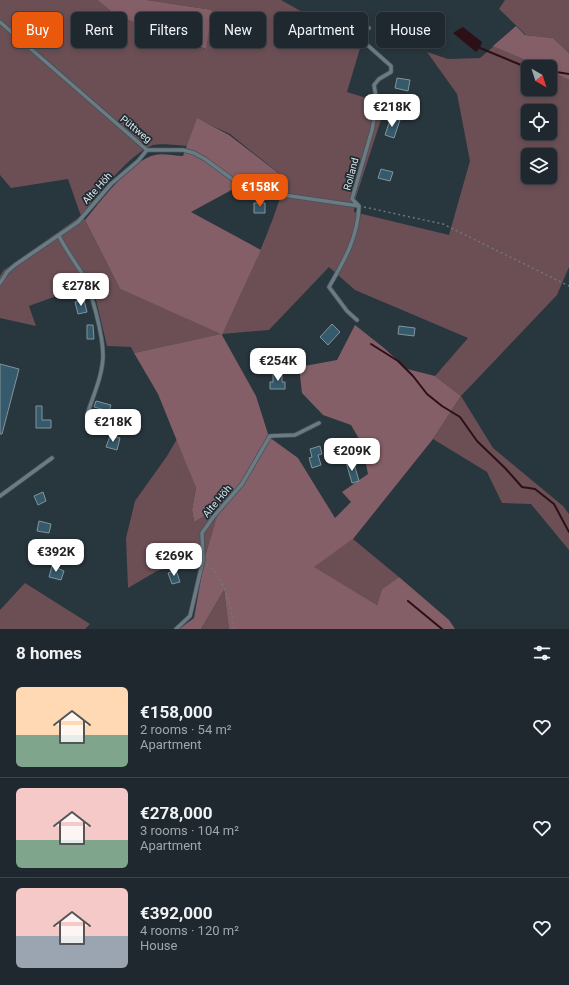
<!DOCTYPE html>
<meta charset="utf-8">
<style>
body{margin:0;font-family:Roboto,sans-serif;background:#2b343a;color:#f1f3f6;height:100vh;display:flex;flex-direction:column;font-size:15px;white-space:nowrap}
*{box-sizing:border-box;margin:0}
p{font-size:13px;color:#a1a6aa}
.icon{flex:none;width:22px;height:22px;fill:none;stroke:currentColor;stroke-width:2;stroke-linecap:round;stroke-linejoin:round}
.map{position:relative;height:629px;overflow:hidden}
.sheet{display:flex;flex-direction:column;background:#1e282e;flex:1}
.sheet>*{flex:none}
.banner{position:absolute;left:12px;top:12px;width:545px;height:36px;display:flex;gap:8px}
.needle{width:26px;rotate:141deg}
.fabs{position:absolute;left:521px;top:60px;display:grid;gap:8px}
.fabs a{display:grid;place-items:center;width:36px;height:36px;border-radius:6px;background:#1e282e;box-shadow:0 2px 6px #0003,0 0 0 1px #3c444a;font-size:20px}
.price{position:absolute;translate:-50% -34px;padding:0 9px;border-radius:8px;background:#fff;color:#222;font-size:13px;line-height:26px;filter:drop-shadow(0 1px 2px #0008)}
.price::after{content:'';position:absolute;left:50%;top:24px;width:12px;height:9px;margin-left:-6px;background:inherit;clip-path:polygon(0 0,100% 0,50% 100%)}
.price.current{background:#ea580c;color:#fff}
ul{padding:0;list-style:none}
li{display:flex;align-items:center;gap:12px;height:100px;padding:0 16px}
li+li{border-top:1px solid #3c444a}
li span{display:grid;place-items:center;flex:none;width:112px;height:80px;border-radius:6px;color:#555}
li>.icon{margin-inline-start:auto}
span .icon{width:48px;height:48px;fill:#fffc;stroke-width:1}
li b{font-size:17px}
h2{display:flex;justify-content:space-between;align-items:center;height:48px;padding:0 16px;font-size:17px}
.tag{padding:0 14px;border-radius:6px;background:#1e282e;box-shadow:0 2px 6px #0003,0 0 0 1px #3c444a;font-size:14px;line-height:36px}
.tag.current{background:#ea580c;color:#fff}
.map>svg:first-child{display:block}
.green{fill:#6b4f55;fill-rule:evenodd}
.forest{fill:#855f67}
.water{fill:#2d0f18}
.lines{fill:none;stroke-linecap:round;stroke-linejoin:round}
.stream{stroke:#2d0f18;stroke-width:2}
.building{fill:#355a6b;stroke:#83949c}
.lane-casing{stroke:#455158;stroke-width:5}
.path{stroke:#6c787e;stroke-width:1.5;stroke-dasharray:2 3;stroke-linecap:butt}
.lane{stroke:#6b7b83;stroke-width:3.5}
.labels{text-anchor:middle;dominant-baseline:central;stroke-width:3.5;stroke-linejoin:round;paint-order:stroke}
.street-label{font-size:10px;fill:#dde6eb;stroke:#1e2c32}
</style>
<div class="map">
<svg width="569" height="629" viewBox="0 0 569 629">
<rect width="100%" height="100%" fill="#28363d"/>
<!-- green -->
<path class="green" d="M 0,0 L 97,0 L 117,16 L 205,49 L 212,10 L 147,0 L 281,0 L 361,45 L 347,92 L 386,104 L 355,200 L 354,212 L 449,235 L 470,161 L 457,94 L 427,52 L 448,59 L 480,58 L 494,46 L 541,67 L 528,67 L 528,89 L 550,89 L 550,71 L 569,80 L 569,267 L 557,295 L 461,396 L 493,448 L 563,506 L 569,514 L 569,550 L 531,504 L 502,503 L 487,472 L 433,439 L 461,396 L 435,376 L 468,338 L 355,290 L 329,267 L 269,330 L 222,334 L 134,353 L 131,347 L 107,346 L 92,283 L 29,306 L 36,326 L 0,318 L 0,276 L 4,270 L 81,216 L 68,179 L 11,188 L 0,175 ZM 528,111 L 550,111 L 550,133 L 528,133 ZM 197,119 L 230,134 L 286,179 C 270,234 246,283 222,334 L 120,289 L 85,220 L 81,216 C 99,194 128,155 153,145 C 160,143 178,145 187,146 ZM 528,155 L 550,155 L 550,177 L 528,177 Z
M 505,0 L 569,0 L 569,53 L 553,38 L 526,35 L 499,9 Z
M 177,439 L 196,488 L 192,510 L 194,522 L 221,506 L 205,555 L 197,559 L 157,571 L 128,588 L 126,538 L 135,501 L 167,456 Z
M 353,539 L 399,577 L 382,589 L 377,605 L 313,567 Z
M 25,583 L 90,624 L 85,629 L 0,629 L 0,610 Z
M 224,590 L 229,629 L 201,629 Z"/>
<!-- forest -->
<path class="forest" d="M 97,0 L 147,0 L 212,10 L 206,49 L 117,16 Z
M 516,26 L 525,35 L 553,38 L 569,53 L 569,80 L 550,71 L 550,67 L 541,67 L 493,46 Z
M 197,118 L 229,135 L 286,179 L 283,194 L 237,187 L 191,212 L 261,250 L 222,335 L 256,396 L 269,437 L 298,458 L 335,518 L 351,502 L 342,492 L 368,474 L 362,444 L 351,425 L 323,415 L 302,393 L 299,367 L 337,360 L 355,325 L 384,348 L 407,369 L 435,376 L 461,396 L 433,439 L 353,539 L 314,567 L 377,605 L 382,589 L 399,577 L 449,620 L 455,629 L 229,629 L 224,590 L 201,629 L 179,629 L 194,618 L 205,556 L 220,507 L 194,522 L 192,510 L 196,488 L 158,394 L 134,353 L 221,334 L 120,289 L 85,220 C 101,201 131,160 155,155 C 163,153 174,156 183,156 Z"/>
<!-- water -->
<path class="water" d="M 463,27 L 482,42 L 480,48 L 476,52 L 453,33 Z"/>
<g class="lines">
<!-- stream -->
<path class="stream" d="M 480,48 L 521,65 L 529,67
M 550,71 L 569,74
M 371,344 L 398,361 L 413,376 L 427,394 L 442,406 L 460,417 L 477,441 L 505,468 L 522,487 L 535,489 L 554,504 L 569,532
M 408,601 L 442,629"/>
</g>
<!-- building -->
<path class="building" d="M 383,30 L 398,33 L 394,47 L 380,44 Z
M 397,78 L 410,80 L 408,91 L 395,88 Z
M 391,117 L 400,120 L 394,138 L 385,135 Z
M 381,169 L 393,172 L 390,181 L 378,178 Z
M 254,203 L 265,203 L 265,213 L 254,213 Z
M 84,300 L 87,312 L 78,314 L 75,302 Z
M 332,324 L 340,332 L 328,345 L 320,337 Z
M 87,325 L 93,325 L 94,339 L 87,339 Z
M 399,326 L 415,328 L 414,336 L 398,334 Z
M 0,364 L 19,369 L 2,434 L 0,434 Z
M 273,372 L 282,372 L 282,382 L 285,382 L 285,389 L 270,389 L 270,382 L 273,382 Z
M 96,401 L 111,405 L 109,411 L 94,407 Z
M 36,406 L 42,406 L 42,420 L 51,420 L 51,428 L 36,428 Z
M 119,417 L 132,420 L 130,428 L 117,425 Z
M 110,436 L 120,438 L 117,450 L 106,447 Z
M 320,446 L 322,454 L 318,455 L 321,465 L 312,468 L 309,458 L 312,457 L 310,449 Z
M 353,460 L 359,481 L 352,483 L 346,462 Z
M 43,492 L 46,501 L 38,505 L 34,496 Z
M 39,521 L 51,524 L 49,533 L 37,531 Z
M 52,566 L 64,571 L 61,580 L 49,577 Z
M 176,570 L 180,582 L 172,584 L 168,573 Z"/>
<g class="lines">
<!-- lane casing -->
<g class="lane-casing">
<path id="lane" d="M 0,22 L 147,150 L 183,150 L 194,153 L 205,159 L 243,187 L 277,194 L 359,206
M 59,236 C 66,250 75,262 83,275 C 92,292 103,336 103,355 C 103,375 93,396 87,415
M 0,283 L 7,272 L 15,265 L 78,222 L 111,184 L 138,161 L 147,150
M 357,320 L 347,311 L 329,287 C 344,261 358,237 359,206 L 352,199 L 372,130 L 377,103 L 374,85 L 379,79 L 391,72 L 391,66 L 364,42 L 356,31 L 362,27 L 369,28
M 0,496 L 52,458
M 176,629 L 190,616 L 203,560 L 202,533 L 214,516 L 242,484 L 270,436 L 295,435 L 319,423"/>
</g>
<!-- path -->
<path class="path" d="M 364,207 L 443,224 L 569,286
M 207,564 C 227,583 230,603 234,629"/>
<!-- lane -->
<use href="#lane" class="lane"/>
</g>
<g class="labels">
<!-- street labels -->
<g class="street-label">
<text transform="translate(136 129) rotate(39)">Püttweg</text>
<text transform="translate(351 174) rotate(-75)">Rolland</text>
<text transform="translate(97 188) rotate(-48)">Alte Höh</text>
<text transform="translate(217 501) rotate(-50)">Alte Höh</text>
</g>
</g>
</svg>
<div class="fabs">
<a><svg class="needle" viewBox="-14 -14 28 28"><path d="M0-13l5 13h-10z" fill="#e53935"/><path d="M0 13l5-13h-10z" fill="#a1a6aa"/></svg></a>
<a><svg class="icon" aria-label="locate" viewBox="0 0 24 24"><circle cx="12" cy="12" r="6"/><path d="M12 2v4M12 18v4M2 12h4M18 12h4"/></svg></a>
<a><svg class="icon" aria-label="layers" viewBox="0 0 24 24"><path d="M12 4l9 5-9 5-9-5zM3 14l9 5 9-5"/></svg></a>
</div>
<b class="price" style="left:392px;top:128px">€218K</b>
<b class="price current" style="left:260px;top:208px">€158K</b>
<b class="price" style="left:81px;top:307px">€278K</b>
<b class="price" style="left:278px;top:382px">€254K</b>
<b class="price" style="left:113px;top:443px">€218K</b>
<b class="price" style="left:352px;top:472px">€209K</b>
<b class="price" style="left:56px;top:573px">€392K</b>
<b class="price" style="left:174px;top:577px">€269K</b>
<div class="banner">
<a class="tag current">Buy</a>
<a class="tag">Rent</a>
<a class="tag">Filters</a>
<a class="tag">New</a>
<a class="tag">Apartment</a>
<a class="tag">House</a>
</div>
</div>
<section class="sheet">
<h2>8 homes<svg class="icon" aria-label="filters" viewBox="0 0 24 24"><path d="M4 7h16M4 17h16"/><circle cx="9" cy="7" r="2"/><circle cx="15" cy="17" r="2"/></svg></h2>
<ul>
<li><span style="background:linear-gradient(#ffd9b3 60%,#7fa58c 0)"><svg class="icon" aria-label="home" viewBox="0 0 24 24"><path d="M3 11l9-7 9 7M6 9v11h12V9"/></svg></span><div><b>€158,000</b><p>2 rooms · 54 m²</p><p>Apartment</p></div><svg class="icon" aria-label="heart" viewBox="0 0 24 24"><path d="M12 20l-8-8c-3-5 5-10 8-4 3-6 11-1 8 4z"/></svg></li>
<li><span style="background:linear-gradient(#f6c9c9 65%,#7fa58c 0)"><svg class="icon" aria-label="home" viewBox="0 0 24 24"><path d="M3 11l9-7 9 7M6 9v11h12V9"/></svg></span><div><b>€278,000</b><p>3 rooms · 104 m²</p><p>Apartment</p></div><svg class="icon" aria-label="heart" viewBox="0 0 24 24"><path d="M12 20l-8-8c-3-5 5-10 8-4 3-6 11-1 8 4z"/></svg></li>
<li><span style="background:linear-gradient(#f6c9c9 60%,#9aa5b1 0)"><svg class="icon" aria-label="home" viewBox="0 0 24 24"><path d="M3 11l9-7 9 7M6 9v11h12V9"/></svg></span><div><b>€392,000</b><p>4 rooms · 120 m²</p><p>House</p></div><svg class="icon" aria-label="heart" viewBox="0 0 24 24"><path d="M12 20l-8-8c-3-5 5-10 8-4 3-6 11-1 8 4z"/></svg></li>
</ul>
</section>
